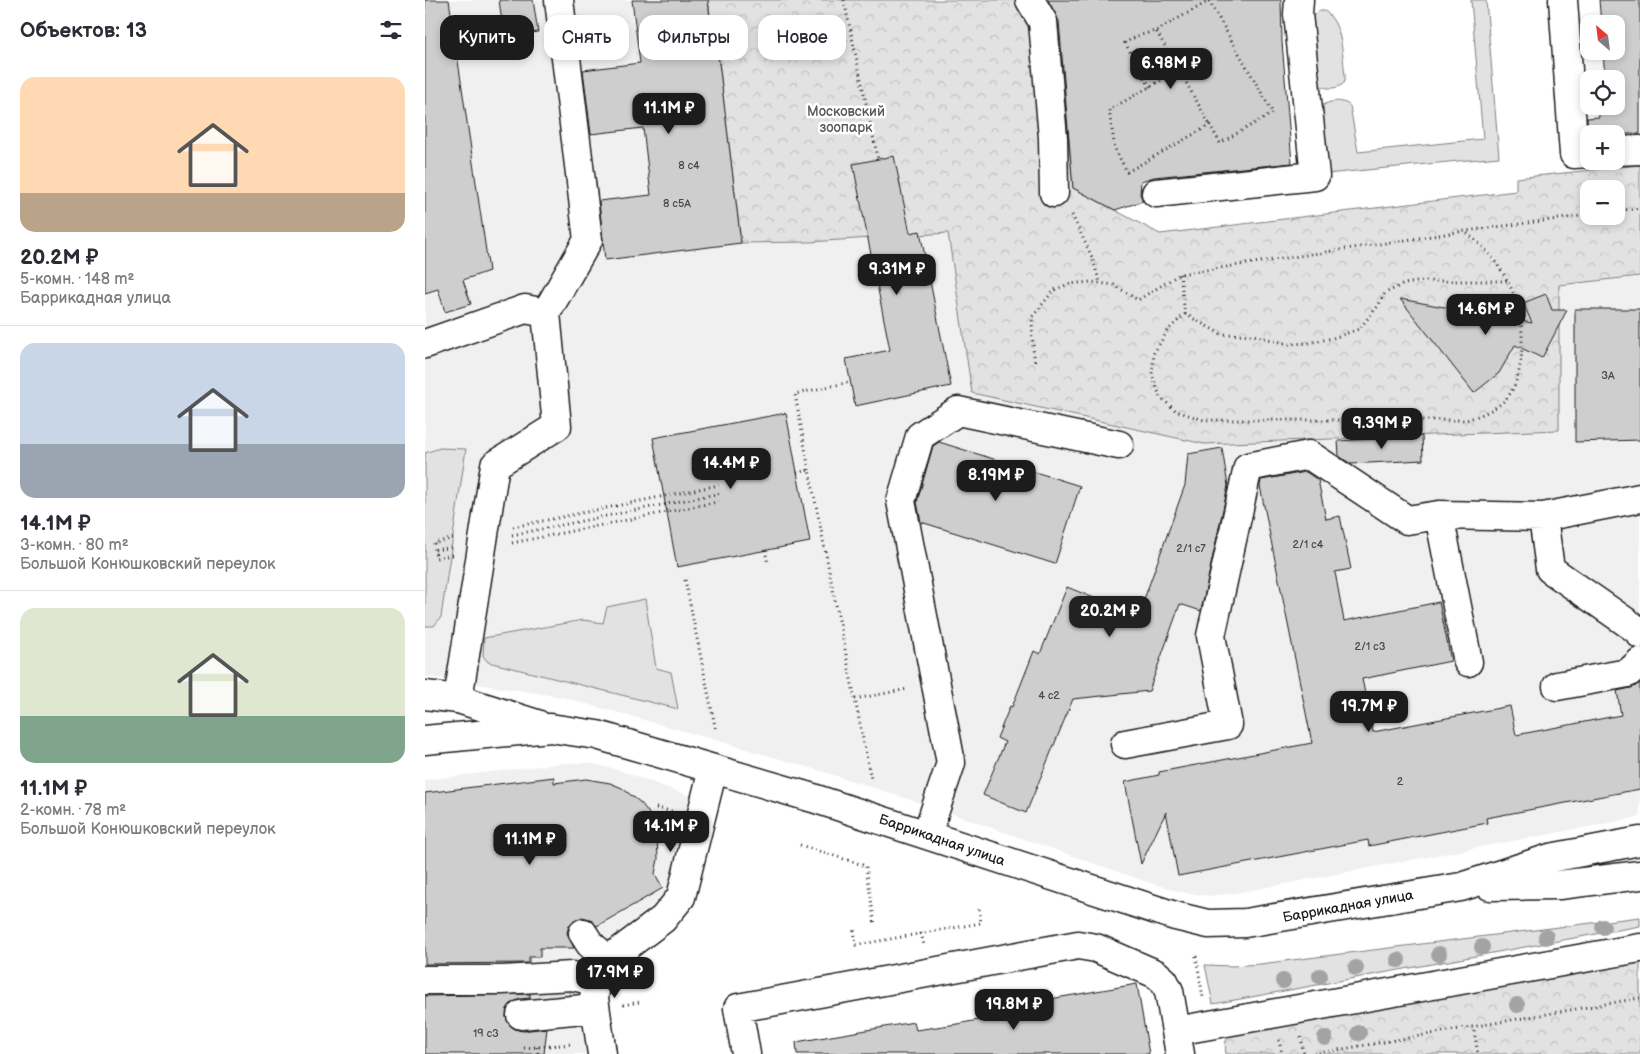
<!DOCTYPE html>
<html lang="ru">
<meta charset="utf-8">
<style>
body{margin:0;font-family:"Balsamiq Sans",sans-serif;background:#f2f2f3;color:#2b2b33;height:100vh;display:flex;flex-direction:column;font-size:19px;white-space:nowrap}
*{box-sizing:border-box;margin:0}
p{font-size:16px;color:#7c7c81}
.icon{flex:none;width:28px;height:28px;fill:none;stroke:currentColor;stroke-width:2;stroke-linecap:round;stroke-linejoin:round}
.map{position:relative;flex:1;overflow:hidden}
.panel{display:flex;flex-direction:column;background:#fff;width:425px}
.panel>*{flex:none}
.banner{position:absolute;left:15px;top:15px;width:475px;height:45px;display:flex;gap:10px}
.needle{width:32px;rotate:332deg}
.fabs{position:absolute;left:1155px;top:15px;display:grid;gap:10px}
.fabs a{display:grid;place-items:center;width:45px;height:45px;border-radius:10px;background:#fff;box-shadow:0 2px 8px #0003;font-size:25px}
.price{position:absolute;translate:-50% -42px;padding:0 11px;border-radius:10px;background:#1c1c1c;color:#fff;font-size:16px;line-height:32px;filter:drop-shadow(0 1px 2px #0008)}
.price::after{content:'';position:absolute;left:50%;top:30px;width:15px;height:11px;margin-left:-8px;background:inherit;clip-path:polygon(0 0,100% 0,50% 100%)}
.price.selected{background:#222;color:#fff}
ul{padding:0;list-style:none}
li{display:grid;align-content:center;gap:10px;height:265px;padding:0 20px}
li+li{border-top:1px solid #e1e1e2}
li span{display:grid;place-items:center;height:155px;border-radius:15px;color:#555}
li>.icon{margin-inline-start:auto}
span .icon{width:90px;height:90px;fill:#fffc;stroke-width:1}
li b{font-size:21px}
h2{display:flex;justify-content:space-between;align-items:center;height:60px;padding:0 20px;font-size:21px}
.chip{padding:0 18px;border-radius:15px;background:#fff;box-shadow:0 2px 8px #0003;font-size:18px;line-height:45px}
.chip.selected{background:#1c1c1c;color:#fff}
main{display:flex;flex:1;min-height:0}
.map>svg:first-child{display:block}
.built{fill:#f0f0f0}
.green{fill:#e2e2e2;stroke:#7f7f7f}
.park{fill:url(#park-crowns);stroke:#7f7f7f;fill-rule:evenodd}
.building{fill:#cecece;stroke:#1c1c1c}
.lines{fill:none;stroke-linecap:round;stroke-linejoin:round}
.minor-casing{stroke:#1c1c1c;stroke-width:31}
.major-casing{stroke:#1c1c1c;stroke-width:31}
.path{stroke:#1c1c1c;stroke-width:3;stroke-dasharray:1 4;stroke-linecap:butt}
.minor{stroke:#fff;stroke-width:28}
.major{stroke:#fff;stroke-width:28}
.tree{fill:#a3a3a3}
.labels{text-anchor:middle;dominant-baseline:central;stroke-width:5;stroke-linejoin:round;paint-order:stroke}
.number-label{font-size:11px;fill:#484848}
.park-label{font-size:14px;fill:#575757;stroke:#fff}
.street-label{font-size:14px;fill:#1c1c1c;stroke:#fff}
</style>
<main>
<section class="panel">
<h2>Объектов: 13<svg class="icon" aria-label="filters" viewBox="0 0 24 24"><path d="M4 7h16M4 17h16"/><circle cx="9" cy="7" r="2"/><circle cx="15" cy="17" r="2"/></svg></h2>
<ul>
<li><span style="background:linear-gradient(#ffd9b3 75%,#b9a48a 0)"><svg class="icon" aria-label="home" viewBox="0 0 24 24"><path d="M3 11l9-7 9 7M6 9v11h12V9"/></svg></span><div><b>20.2M ₽</b><p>5-комн. · 148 m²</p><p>Баррикадная улица</p></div></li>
<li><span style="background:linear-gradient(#c9d6e8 65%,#9aa5b1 0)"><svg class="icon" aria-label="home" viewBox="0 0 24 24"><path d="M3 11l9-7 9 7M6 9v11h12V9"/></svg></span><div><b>14.1M ₽</b><p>3-комн. · 80 m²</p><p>Большой Конюшковский переулок</p></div></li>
<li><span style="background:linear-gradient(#dfe7d0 70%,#7fa58c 0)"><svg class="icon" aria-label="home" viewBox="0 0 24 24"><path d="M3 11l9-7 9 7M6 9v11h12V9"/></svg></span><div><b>11.1M ₽</b><p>2-комн. · 78 m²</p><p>Большой Конюшковский переулок</p></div></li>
</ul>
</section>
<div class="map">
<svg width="1215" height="1054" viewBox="0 0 1215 1054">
<defs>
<pattern id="park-crowns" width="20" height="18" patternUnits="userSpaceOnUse" patternTransform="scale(1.25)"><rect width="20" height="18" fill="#e2e2e2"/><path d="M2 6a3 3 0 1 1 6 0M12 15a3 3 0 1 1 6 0" fill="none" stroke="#c1c1c1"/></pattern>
</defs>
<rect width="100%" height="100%" fill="#fff"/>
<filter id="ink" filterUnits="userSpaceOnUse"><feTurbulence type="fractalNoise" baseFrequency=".02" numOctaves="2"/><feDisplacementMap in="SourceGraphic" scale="10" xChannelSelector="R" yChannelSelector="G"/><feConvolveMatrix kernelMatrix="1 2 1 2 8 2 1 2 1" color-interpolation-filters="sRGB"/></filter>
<g filter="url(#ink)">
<!-- built -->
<path class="built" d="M 0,0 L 283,0 L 287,32 L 283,55 L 293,54 L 384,242 L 523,233 L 779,444 L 1134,430 L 1134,285 L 1215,276 L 1215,817 L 811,893 L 784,896 L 756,892 L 725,883 L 502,805 L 396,771 L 273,735 L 137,697 L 0,676 Z
M 140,763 L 164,763 L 193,770 L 265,796 L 267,801 L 250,884 L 239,903 L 192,938 L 164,1054 L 0,1054 L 0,780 Z"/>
<!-- green -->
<path class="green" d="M 1046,0 L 1061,0 L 1074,157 L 901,174 L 896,107 C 903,100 918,99 925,106 L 933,152 L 1058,139 Z
M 893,11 L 900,11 C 918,25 917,54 920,75 L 920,82 C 914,89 902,90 894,85 L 887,27 L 888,16 Z
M 15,448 L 41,449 L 16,617 L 9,626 L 0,626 L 0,453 Z
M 220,599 L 231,668 L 246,672 L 253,709 L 67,663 L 63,662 L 58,656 L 59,638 L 158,620 L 178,623 L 182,607 Z
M 1215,917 L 1215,926 L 788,1004 L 780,965 L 807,966 L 835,964 Z
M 94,988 L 144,988 L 146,995 L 145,998 L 105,1006 L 105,995 L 95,995 Z"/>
<!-- park -->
<path class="park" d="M 283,0 L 612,0 L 612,3 L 633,23 L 648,188 L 735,234 L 1091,191 L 1091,178 L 1215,165 L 1215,276 L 1134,285 L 1134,430 L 779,444 L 547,393 L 523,233 L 384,242 L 316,243 L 293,54 L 283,55 L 287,31 ZM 1164,189 L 1191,189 L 1191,216 L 1164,216 Z
M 1215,959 L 1215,1054 L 801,1054 C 800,1046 799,1039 806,1034 Z"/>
<!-- building -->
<path class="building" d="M 0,0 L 24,0 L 64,271 L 38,280 L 46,304 L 20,312 L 13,289 L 0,293 Z
M 74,0 L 108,0 L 113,32 L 79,37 Z
M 207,0 L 283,0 L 289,54 L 293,54 L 316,243 L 180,260 L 174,201 L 226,195 L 218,128 L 166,134 L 158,70 L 215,63 Z
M 623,0 L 856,0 L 857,42 L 867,163 L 729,177 L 716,181 L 715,194 L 718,201 L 690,210 L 648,188 L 634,21 Z
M 1174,0 L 1215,0 L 1215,134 L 1164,134 L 1163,137 L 1162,118 L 1174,117 L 1173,106 L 1191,106 L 1191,79 L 1180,79 L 1178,51 L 1191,51 L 1191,24 L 1176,24 Z
M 469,156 L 485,233 L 495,231 L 526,386 L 430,406 L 421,359 L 465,350 L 428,164 Z
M 1121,294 L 1127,310 L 1142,310 L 1117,358 L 1090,345 L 1074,373 L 1049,393 L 975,299 L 1107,323 L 1098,303 Z
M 1150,309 L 1215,309 L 1215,440 L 1150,442 Z
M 361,413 L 385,542 L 252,567 L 228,438 Z
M 997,436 L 998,460 L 926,464 L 914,456 L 913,441 Z
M 514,442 L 655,486 L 630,564 L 496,522 L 492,502 L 508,446 Z
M 797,448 L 803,486 L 776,611 L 755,604 L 724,691 L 648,699 L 601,813 L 558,795 L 580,742 L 572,738 L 585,706 L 587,707 L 609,651 L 615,654 L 642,587 L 713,616 L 760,485 L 763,454 Z
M 881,472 L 893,480 L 901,519 L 915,516 L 926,569 L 910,572 L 919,621 L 1014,602 L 1026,661 L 937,679 L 948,732 L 1085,706 L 1091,735 L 1196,715 L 1192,691 L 1206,688 L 1215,683 L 1215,789 L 1061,818 L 1062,823 L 944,846 L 943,840 L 753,876 L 741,812 L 716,864 L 700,782 L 734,775 L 734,772 L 887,743 L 835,486 L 836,480 Z
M 129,777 L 129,783 L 161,779 L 185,783 L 197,788 L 216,803 L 223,812 L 232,835 L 233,859 L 230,874 L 238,888 L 172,926 L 165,919 L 157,917 L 150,920 L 144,925 L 142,933 L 149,948 L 115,948 L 115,957 L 104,957 L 104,963 L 0,964 L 0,793 Z
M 712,984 L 724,1054 L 372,1054 L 371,1042 L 489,1022 L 491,1030 L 532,1024 L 580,1015 L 579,1007 Z
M 105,994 L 105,998 L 95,999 L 87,1003 L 82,1009 L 81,1017 L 84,1024 L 90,1029 L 97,1031 L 122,1028 L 119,1054 L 0,1054 L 0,996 Z"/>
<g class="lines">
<!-- minor casing -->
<g class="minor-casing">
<path id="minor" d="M 605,0 L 618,22 L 628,138 L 629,193
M 1138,0 L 1149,154 L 1164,153
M 1191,151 L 1215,150
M 731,193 L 890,176 L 873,14 L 874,0
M 0,344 L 100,309 L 121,313
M 1118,517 L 1125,569 L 1214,631 L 1215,634
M 1043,662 L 1014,515 L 1118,517 L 1215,498
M 1132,686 L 1203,673 L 1215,662
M 33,699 L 70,465 L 132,426 L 121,313 L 163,240 L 134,0
M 700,744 L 803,725 L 786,636 L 823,467 L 884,455 L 982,520 L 1014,515
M 502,834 L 526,763 L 476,501 L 495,436 L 533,411 L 694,445
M 158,933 L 165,944 L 183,960
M 0,980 L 77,980 L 147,976 L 171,981
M 96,1015 L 169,1008
M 751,1031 L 1215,948
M 177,1054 L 169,998 L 173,973 L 183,960 L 238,919 L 256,897 L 288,769
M 321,1054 L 313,1008 L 653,945 L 671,948 L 731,974 L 739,981 L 744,991 L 755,1054"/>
</g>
<!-- major casing -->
<g class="major-casing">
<path id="major" d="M 0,695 L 33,699 L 112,724
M 0,740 L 125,728 L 172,735 L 388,798 L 750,916 L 783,924 L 820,923 L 1036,887 L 1125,858 L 1215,841
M 1065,886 L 1134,885 L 1215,875"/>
</g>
<!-- path -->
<path class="path" d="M 419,0 L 453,159
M 754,70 L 785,125
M 725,87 L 700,43 L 712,36 L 731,31 L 784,1 L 848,113 L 795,143 L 785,125 L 702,172 L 690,149 L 684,110 L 754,70 L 731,31
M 1191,211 L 1215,208
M 647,215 L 667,257 L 675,283
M 755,274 L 760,314 L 743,330 L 729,353 L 727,374 L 735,397 L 751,411 L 779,420 L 1041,420 C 1057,415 1078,407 1086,392 C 1099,371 1099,332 1094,309 C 1089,291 1077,269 1065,255 C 1058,246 1048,239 1040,231
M 760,314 L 796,334 L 828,335 L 863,344 L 883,343 L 908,338 L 934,329 L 953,306 L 960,293 L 979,284 L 998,281 L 1082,281
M 610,361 L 608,349 L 607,317 L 629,290 L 643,284 L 666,282 L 689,285 L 713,300 L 755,274 L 1040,231 L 1164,215
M 384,470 L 370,394 L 425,382
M 372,473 L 384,470 L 446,779
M 88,527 L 294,485
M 87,535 L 296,493
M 87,543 L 297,501
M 10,550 L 29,547
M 340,550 L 343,564
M 27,555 L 11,558 L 9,543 L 30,538
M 260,580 L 291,731
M 430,699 L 483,689
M 231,808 L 250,812
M 375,845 L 441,866 L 450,926
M 429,930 L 431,945 L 556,923 L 554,908
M 496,933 L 499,945
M 771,956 L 778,997
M 198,1005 L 215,1002
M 1049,1031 L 1053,1054
M 876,1037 L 879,1054
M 854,1040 L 857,1054
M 112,1047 L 113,1054
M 99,1048 L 148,1044
M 889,1054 L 1215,998"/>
<!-- minor -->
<use href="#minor" class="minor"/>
<!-- major -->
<use href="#major" class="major"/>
</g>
<!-- trees -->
<g class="tree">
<circle cx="1178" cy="927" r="8"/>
<circle cx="1121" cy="937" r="8"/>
<circle cx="1057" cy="947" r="8"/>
<circle cx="1014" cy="954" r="8"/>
<circle cx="973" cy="960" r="8"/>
<circle cx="931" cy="968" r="8"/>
<circle cx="895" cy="976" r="8"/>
<circle cx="858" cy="981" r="8"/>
<circle cx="1092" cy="1005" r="8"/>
<circle cx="934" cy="1033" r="8"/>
<circle cx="900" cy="1038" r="8"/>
</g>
</g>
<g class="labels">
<!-- number labels -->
<g class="number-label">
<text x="264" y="165">8 с4</text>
<text x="252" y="203">8 с5А</text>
<text x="1183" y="375">3А</text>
<text x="883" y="544">2/1 с4</text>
<text x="766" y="548">2/1 с7</text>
<text x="945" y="646">2/1 с3</text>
<text x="624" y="695">4 с2</text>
<text x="975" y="781">2</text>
<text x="61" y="1033">19 с3</text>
</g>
<!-- park labels -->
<g class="park-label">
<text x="421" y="111">Московский<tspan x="421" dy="16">зоопарк</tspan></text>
</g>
<!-- street labels -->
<g class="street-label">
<text transform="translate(517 840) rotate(19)">Баррикадная улица</text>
<text transform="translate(923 906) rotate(-10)">Баррикадная улица</text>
</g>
</g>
</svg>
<div class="fabs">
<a><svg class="needle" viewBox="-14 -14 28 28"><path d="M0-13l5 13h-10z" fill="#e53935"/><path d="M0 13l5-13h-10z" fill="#7c7c81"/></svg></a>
<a><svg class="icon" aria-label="locate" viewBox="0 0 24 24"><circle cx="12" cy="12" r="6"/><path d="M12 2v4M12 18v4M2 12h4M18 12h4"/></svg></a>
<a>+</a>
<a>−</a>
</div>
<b class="price" style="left:746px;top:90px">6.98M ₽</b>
<b class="price" style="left:244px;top:135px">11.1M ₽</b>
<b class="price" style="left:472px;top:296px">9.31M ₽</b>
<b class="price" style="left:1061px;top:336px">14.6M ₽</b>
<b class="price" style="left:957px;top:450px">9.39M ₽</b>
<b class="price" style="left:306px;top:490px">14.4M ₽</b>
<b class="price" style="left:571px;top:502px">8.19M ₽</b>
<b class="price selected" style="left:685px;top:638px">20.2M ₽</b>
<b class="price" style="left:944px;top:733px">19.7M ₽</b>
<b class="price" style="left:246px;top:853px">14.1M ₽</b>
<b class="price" style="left:105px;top:866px">11.1M ₽</b>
<b class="price" style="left:190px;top:999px">17.9M ₽</b>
<b class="price" style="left:589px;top:1031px">19.8M ₽</b>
<div class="banner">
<a class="chip selected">Купить</a>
<a class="chip">Снять</a>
<a class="chip">Фильтры</a>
<a class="chip">Новое</a>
</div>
</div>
</main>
